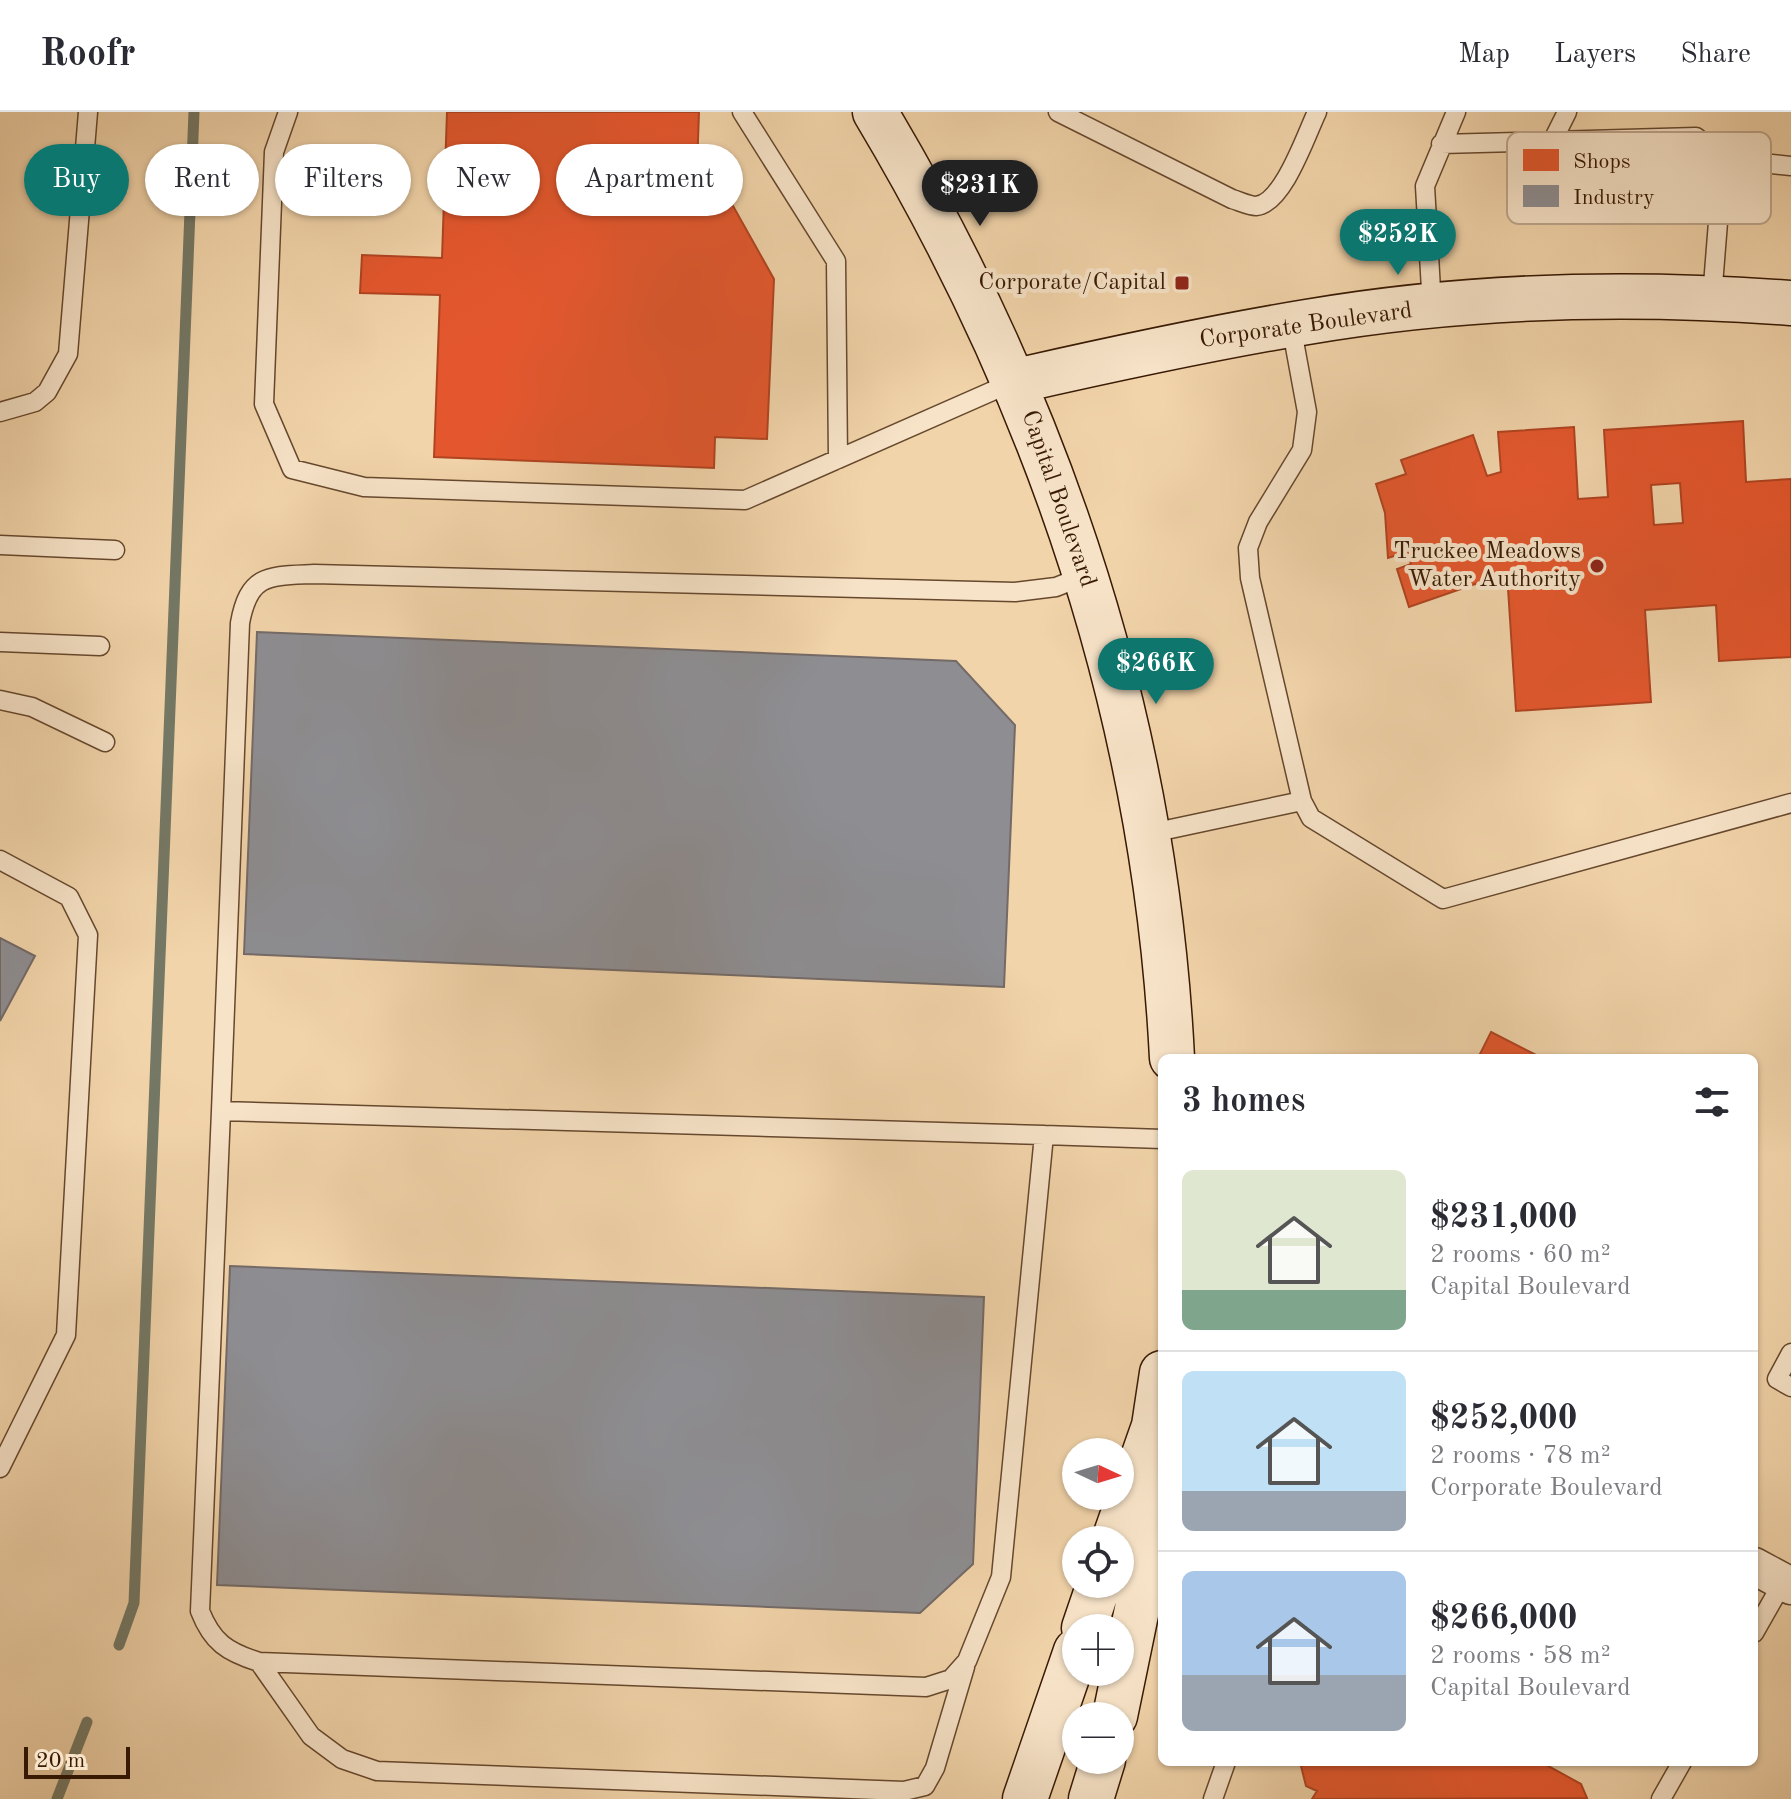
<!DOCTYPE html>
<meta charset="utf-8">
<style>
body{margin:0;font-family:"Old Standard TT",serif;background:#f2f2f3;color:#2b2b33;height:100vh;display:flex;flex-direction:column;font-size:30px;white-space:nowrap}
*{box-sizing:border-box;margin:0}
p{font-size:26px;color:#7c7c81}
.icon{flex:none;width:44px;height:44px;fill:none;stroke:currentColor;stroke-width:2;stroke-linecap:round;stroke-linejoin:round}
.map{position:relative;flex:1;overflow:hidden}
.details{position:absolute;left:1158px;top:942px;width:600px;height:712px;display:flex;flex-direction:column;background:#fff;border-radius:12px;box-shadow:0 2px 6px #0004}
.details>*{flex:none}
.guide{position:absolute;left:24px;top:32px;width:760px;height:72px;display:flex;gap:16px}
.needle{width:52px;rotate:94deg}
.buttons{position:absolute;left:1062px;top:1326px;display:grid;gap:16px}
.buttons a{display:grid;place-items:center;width:72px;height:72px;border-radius:50%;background:#fff;box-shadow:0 2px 6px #0004;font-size:40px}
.scale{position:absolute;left:24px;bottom:20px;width:106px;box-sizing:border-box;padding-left:8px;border:4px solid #381903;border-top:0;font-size:22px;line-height:28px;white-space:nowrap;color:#381903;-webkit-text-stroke:6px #f7e3c8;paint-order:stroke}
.price{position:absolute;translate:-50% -68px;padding:0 18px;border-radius:28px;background:#0f766e;color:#fff;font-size:26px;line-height:52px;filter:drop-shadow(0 2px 4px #0008)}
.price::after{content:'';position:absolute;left:50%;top:48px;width:24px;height:18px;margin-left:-12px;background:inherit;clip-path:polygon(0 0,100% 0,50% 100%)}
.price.selected{background:#222;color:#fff}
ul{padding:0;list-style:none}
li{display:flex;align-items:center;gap:24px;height:200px;padding:0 24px}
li+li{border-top:2px solid #e1e1e2}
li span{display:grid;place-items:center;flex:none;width:224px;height:160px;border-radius:12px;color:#555}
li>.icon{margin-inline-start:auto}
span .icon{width:96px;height:96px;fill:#fffc;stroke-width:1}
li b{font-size:34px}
h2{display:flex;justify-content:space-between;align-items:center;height:96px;padding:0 24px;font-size:34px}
.pill{padding:0 28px;border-radius:36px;background:#fff;box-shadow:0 2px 6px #0004;font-size:28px;line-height:72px}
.pill.selected{background:#0f766e;color:#fff}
header{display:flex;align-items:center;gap:48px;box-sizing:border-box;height:112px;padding:0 40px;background:#fff;border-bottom:2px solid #e1e1e2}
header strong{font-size:38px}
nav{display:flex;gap:44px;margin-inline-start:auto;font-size:28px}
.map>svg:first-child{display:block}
.shops{fill:#e4572e;stroke:#b04421;stroke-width:2;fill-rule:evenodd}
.industry{fill:#8d8d92;stroke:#746a67;stroke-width:2}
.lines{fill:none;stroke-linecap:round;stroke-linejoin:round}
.stream{stroke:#747865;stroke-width:11}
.lane-casing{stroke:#66482d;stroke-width:21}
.street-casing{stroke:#66482d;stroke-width:39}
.secondary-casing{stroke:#381903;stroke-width:47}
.lane{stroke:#f7e3c8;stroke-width:18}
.street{stroke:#f7e3c8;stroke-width:36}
.secondary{stroke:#f7e3c8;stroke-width:44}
.poi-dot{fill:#8f2418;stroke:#f7e3c8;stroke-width:3}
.labels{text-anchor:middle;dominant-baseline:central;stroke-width:8;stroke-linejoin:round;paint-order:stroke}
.poi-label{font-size:24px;fill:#381903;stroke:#f7e3c8;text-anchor:end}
.street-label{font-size:24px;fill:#381903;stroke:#f7e3c8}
.key{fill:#f7e3c8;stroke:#bea68d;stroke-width:2}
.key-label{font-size:22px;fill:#381903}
</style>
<header>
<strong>Roofr</strong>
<nav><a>Map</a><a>Layers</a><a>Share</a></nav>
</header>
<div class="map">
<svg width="1791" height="1687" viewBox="0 0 1791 1687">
<rect width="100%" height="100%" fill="#f2d4aa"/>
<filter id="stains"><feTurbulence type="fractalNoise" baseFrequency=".0025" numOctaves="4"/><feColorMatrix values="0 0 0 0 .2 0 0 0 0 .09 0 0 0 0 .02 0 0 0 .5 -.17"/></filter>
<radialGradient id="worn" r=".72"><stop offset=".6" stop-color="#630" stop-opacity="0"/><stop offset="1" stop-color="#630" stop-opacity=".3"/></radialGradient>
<!-- shops -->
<path class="shops" d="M 447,0 L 699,0 L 696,84 L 728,85 L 774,167 L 767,327 L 715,325 L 714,356 L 434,345 L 440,183 L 360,181 L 362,143 L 442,146 Z
M 1743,309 L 1746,370 L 1791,367 L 1791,545 L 1719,549 L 1716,493 L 1645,498 L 1651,590 L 1516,599 L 1507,461 L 1409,495 L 1397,457 L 1411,452 L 1407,440 L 1388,446 L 1385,401 L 1376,372 L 1406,362 L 1401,348 L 1473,323 L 1487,364 L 1501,360 L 1498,320 L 1574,315 L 1578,387 L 1608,385 L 1604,318 ZM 1680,371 L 1683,411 L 1654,413 L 1651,373 Z
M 1491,920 L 1542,946 L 1478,946 Z
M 1300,1650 L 1541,1650 L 1581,1672 L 1587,1686 L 1312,1687 L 1317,1679 L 1306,1674 Z"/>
<!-- industry -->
<path class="industry" d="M 257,520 L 956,549 L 1015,613 L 1004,875 L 244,842 Z
M 0,826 L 35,844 L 0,909 Z
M 230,1154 L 984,1185 L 973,1452 L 920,1501 L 217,1473 Z"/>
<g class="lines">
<!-- stream -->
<path class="stream" d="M 119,1533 L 134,1491 L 194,0
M 57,1687 L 87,1610"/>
<!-- lane casing -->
<g class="lane-casing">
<path id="lane" d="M 288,0 L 274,40 L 264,292 L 292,357 L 364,375 L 745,388 L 1013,270
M 742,0 L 836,149 L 838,347
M 1058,0 L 1232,87 C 1239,89 1249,94 1256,94 C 1283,92 1306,23 1317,0
M 1553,28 L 1567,0
M 1441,32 L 1696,25 L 1723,47
M 1712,186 L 1723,47 L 1791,54
M 1432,195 L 1425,74 L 1456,0
M 0,300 L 35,290 L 47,280 L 68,242 L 88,0
M 0,433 L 115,438
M 0,530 L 100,534
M 0,588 L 32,595 L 105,630
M 1302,689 L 1311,706 L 1443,787 L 1791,691
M 1147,722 L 1302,689 L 1250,466 L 1248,436 L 1258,410 L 1302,338 L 1307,300 L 1291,213
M 0,748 L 69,785 L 88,823 L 66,1223 L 0,1356
M 221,999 L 240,511 C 249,461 270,464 314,462 L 1015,480 L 1056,475 L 1086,463
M 1044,1023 L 1001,1465 L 967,1549 L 951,1567 L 926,1575 L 259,1550 C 227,1540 212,1530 200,1499 L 221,999 L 1044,1023 L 1162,1027
M 1791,1241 L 1777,1267 L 1791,1275
M 1754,1521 L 1783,1470
M 259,1550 L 311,1624 L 342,1647 L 377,1659 L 904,1679 L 925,1674 L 935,1656 L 965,1555
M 1213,1687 L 1226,1650
M 1661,1687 L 1682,1650"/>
</g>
<!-- street casing -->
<g class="street-casing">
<path id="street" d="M 1754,1454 L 1791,1474"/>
</g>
<!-- secondary casing -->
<g class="secondary-casing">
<path id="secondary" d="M 875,0 C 1049,291 1155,606 1172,946
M 1016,269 C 1113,247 1209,226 1307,210 C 1465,183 1631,179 1791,191
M 1114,1428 L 1154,1314 L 1162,1261
M 1084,1516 L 1099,1472
M 1115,1604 L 1156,1405 L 1161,1345 L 1154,1314
M 1025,1687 L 1076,1539
M 1091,1687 L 1103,1648"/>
</g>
<!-- lane -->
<use href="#lane" class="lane"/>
<!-- street -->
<use href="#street" class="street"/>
<!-- secondary -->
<use href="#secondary" class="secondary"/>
</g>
<!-- markers -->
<g class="poi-dot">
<rect x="1174" y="163" width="16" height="16" rx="4"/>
<circle cx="1597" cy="454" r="8"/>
</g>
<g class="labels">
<!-- poi labels -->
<g class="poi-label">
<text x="1166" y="171">Corporate/Capital</text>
<text x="1581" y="440">Truckee Meadows<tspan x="1581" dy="28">Water Authority</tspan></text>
</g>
<!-- street labels -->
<g class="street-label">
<text transform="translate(1306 214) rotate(-8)">Corporate Boulevard</text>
<text transform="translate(1058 387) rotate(71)">Capital Boulevard</text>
</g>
</g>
<!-- legend -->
<rect x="1507" y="20" width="264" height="92" rx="12" class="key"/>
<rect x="1523" y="37" width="36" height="22" fill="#e4572e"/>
<rect x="1523" y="73" width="36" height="22" fill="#8d8d92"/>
<g class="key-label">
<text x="1573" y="56">Shops</text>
<text x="1573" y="92">Industry</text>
</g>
<rect width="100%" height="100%" filter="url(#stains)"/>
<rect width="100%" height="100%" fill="url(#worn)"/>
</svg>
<div class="buttons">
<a><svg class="needle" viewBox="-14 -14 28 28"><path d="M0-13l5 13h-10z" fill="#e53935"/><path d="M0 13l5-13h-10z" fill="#7c7c81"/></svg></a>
<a><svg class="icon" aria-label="locate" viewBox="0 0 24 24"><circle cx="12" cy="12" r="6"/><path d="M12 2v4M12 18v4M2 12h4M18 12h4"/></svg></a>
<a>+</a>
<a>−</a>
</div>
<div class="scale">20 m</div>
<b class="price selected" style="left:980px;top:116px">$231K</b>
<b class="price" style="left:1398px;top:165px">$252K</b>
<b class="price" style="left:1156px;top:594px">$266K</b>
<div class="guide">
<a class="pill selected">Buy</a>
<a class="pill">Rent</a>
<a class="pill">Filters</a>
<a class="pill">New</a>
<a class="pill">Apartment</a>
</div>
<section class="details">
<h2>3 homes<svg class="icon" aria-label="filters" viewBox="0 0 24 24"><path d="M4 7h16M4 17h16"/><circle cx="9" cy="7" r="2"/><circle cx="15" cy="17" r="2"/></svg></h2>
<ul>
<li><span style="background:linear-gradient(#dfe7d0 75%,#7fa58c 0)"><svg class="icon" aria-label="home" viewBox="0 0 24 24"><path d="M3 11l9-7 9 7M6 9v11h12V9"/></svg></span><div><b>$231,000</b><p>2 rooms · 60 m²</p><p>Capital Boulevard</p></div></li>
<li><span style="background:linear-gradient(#bfe0f5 75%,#9aa5b1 0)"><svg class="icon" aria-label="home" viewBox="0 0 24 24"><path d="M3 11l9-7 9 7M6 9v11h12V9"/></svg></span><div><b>$252,000</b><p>2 rooms · 78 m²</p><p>Corporate Boulevard</p></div></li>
<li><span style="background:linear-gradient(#a9c7e8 65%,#9aa5b1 0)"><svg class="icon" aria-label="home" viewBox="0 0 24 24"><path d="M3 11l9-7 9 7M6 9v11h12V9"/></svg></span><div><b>$266,000</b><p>2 rooms · 58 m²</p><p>Capital Boulevard</p></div></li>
</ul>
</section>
</div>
